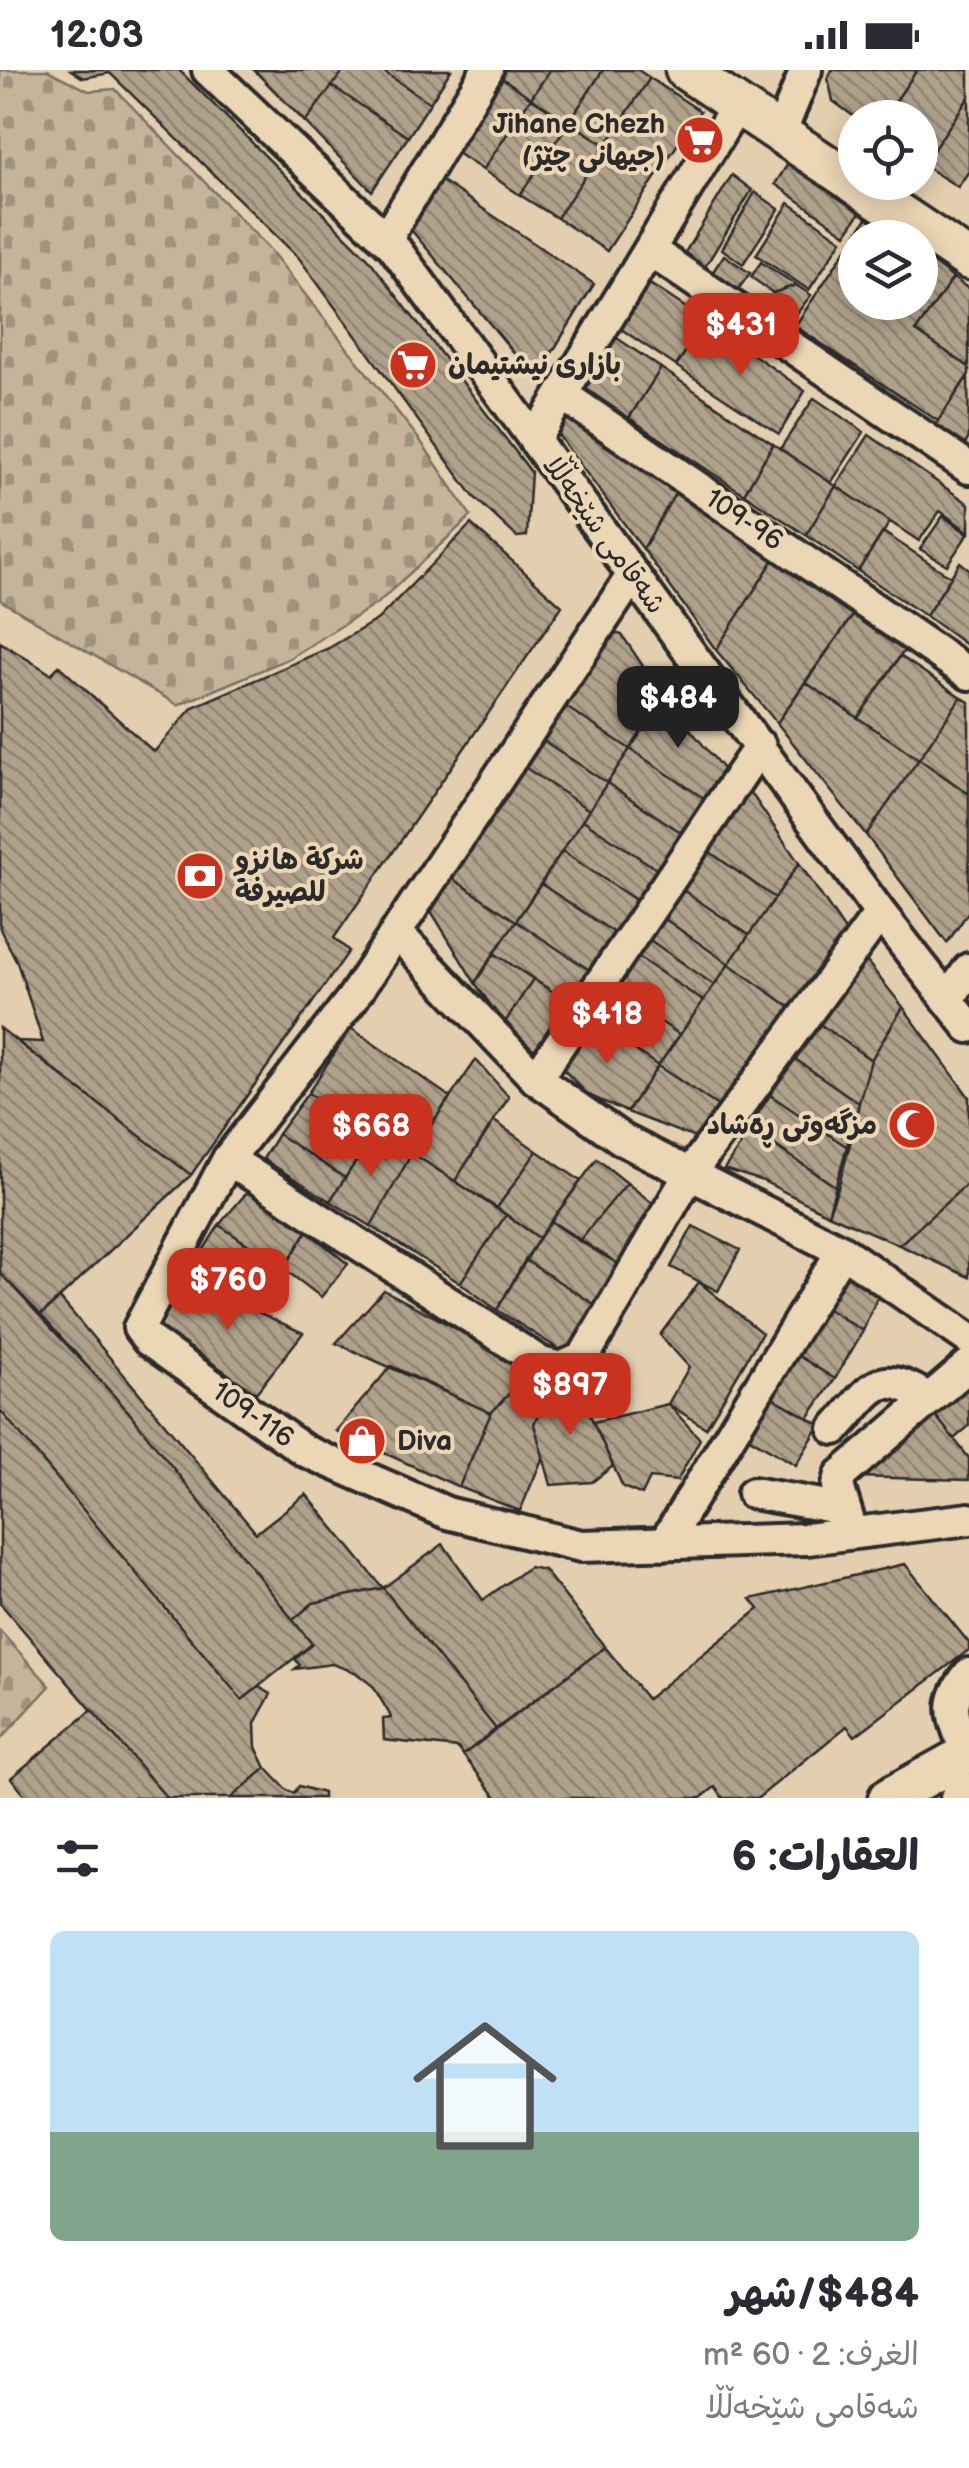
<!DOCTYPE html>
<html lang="ar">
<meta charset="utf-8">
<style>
body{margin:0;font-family:"Balsamiq Sans","Playpen Sans Arabic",sans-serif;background:#f7f7f7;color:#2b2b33;direction:rtl;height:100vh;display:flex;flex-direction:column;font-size:38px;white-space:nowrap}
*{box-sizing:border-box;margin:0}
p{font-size:32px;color:#7c7c81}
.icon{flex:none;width:55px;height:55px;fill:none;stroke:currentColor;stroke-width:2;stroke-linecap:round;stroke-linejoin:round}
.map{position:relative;height:1728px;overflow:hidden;direction:ltr}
.details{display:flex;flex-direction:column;background:#fff;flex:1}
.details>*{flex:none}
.fabs{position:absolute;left:838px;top:30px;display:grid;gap:20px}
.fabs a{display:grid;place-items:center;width:100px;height:100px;border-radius:50%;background:#fff;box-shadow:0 5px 25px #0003;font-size:50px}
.price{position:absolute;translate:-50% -85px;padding:0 22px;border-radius:20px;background:#c8321e;color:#fff;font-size:32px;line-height:65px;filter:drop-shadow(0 2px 5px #0008)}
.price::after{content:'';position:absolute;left:50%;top:60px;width:30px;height:22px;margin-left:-15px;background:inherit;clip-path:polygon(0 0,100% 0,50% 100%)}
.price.on{background:#222;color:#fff}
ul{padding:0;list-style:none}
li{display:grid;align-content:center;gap:20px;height:530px;padding:0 50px}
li+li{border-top:2px solid #e1e1e2}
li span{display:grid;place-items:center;height:310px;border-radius:15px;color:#555}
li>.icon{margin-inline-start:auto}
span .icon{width:180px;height:180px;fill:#fffc;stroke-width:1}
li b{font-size:42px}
h2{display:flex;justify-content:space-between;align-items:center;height:120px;padding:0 50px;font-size:42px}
.status{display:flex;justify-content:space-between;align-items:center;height:70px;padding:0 50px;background:#fff;direction:ltr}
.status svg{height:28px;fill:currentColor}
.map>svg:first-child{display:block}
.cemetery{fill:url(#cemetery-stones);stroke:#787062;stroke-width:2.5}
.building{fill:url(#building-back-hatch);stroke:#2b2b2b;stroke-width:2.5}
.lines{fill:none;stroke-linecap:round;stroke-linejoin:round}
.minor-casing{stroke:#2b2b2b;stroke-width:38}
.major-casing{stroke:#2b2b2b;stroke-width:45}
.minor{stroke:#ebd6b5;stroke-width:30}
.major{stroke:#ebd6b5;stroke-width:38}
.labels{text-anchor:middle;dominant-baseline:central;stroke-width:8;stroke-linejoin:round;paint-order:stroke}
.poi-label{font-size:28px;font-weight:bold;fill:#2b2b2b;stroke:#ebd6b5;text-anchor:start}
.street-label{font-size:28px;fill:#2b2b2b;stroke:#ebd6b5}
</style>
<div class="status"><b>12:03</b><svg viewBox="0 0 49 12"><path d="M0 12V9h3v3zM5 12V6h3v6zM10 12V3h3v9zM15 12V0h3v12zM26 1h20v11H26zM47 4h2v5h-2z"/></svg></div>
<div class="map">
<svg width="969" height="1728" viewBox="0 0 969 1728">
<defs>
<pattern id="cemetery-stones" width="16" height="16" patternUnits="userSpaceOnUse" patternTransform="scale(2.5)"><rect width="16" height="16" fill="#c5b49a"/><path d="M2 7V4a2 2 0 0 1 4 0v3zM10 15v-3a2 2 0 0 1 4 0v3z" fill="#a0937e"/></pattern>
<pattern id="building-back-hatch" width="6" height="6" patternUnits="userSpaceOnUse" patternTransform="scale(2.5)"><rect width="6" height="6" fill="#b0a18a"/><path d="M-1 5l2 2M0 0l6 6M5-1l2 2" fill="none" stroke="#8f8371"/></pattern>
</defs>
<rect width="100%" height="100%" fill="#e3cfaf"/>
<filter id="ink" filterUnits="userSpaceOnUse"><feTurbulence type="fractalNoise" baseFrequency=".01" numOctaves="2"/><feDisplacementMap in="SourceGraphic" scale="20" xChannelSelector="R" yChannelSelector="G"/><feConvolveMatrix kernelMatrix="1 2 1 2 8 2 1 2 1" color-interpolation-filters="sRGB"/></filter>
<g filter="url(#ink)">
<!-- cemetery -->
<path class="cemetery" d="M 0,0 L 47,0 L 89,21 L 115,19 L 271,181 L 422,373 L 471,446 L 378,533 L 288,589 L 178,635 L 0,530 Z
M 0,1561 L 50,1616 L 0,1670 Z"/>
<!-- building -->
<path class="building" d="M 71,0 L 179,0 L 368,188 L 531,402 L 527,466 L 517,467 L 474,427 L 299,188 L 110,3 L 83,8 Z
M 254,0 L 344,0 L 305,52 Z
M 344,0 L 381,0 L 430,33 L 408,67 L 332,16 Z
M 381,0 L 451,0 L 430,33 Z
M 497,0 L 550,0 L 531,28 L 495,3 Z
M 550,0 L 603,0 L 569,52 L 531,28 Z
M 603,0 L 638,0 L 650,8 L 606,75 L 569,52 Z
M 832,0 L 917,0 L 884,48 L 856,48 L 833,31 L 828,8 Z
M 917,0 L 969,0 L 969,27 L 923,95 L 920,48 L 884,48 Z
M 495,3 L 531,28 L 483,100 L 446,76 Z
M 650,8 L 700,41 L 655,108 L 606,75 Z
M 332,16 L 408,67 L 372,121 L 305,52 Z
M 969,27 L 969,101 L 958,117 L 923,95 Z
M 531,28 L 569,52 L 520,125 L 483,100 Z
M 569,52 L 606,75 L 557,148 L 520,125 Z
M 606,75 L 655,108 L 607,181 L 557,148 Z
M 791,89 L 863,138 L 846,164 L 775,114 Z
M 732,105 L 752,120 L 702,202 L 681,189 Z
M 436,107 L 594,214 L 536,309 L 408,156 Z
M 755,122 L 779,139 L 743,194 L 722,179 Z
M 789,133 L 842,170 L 809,220 L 756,185 Z
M 869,145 L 899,168 L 855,168 L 855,232 L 920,232 L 920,183 L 953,208 L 916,261 L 969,297 L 969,304 L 938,351 L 795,256 Z
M 724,185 L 750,203 L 737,221 L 712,203 Z
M 761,192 L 796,215 L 773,223 L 751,207 Z
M 953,208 L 969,219 L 969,297 L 916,261 Z
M 650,214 L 706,251 L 676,296 L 621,259 Z
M 796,215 L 811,225 L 788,255 L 764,239 L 773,223 Z
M 706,251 L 805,321 L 779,364 L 676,296 Z
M 614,266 L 661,298 L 629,348 L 583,317 Z
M 661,298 L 773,374 L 744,424 L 629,348 Z
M 968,306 L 969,368 L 961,380 L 932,360 Z
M 814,328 L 864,362 L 831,413 L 780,379 Z
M 572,340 L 677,420 L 643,479 L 558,365 Z
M 869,365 L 969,434 L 969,462 L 940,441 L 919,471 L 836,416 Z
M 773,374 L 836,416 L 806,465 L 744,424 Z
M 836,416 L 890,452 L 858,501 L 806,465 Z
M 677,420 L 776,486 L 716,580 L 643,479 Z
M 943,446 L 968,464 L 947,495 L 920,479 Z
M 471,454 L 562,536 L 334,868 L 349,881 L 191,1105 L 16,971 L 43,972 L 17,892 L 0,859 L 0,572 L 51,604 L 59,596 L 154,682 L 193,637 L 329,578 L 378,549 Z
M 883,462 L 951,507 L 926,546 L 858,501 Z
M 776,486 L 856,541 L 777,653 L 716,580 Z
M 960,492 L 969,499 L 969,577 L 926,546 Z
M 856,541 L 908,575 L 858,648 L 805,612 Z
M 608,561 L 622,565 L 664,627 L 630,679 L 557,631 Z
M 900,586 L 961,627 L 919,689 L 858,648 Z
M 805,612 L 919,689 L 866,765 L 777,653 Z
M 961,627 L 969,632 L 969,724 L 919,689 Z
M 664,628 L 724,700 L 705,729 L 630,679 Z
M 557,631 L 630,679 L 607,713 L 535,665 Z
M 535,665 L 607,713 L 589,740 L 517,692 Z
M 630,679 L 705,729 L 682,763 L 607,713 Z
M 919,689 L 969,724 L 969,841 L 947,873 L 866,765 Z
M 517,692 L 589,740 L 516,851 L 444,803 Z
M 742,710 L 799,793 L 775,828 L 700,775 Z
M 607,713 L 682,763 L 658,800 L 583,750 Z
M 583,750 L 658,800 L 637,831 L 562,781 Z
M 562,781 L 637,831 L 616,864 L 541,814 Z
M 708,781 L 775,828 L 749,865 L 681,819 Z
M 799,793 L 848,865 L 794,940 L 729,894 Z
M 444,803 L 516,851 L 475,913 L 425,831 Z
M 541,814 L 616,864 L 591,901 L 516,851 Z
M 681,819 L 749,865 L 729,894 L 662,847 Z
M 662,847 L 729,894 L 714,915 L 647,868 Z
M 516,851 L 591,901 L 570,933 L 494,883 Z
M 647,868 L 714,915 L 703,931 L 635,885 Z
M 494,883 L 533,909 L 504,954 L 475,913 Z
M 635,885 L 703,931 L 680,965 L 612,918 Z
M 864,888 L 903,937 L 871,990 L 817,952 Z
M 729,894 L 794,940 L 724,1040 L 658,996 Z
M 533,909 L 570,933 L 538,983 L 504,954 Z
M 612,918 L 680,965 L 658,996 L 591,949 Z
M 903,937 L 969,1027 L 969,1112 L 899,1175 L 828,1144 L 871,990 Z
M 591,949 L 658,996 L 627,1042 L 588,1025 L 559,995 Z
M 817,952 L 871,990 L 859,1033 L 795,989 Z
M 0,958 L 191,1105 L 41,1245 L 0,1203 Z
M 351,958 L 450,1027 L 412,1083 L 308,1023 Z
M 795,989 L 859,1033 L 849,1078 L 770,1025 Z
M 476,990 L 509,1027 L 455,1111 L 412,1083 Z
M 658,996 L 724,1040 L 703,1071 L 627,1042 Z
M 308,1023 L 374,1064 L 345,1108 L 278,1064 Z
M 770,1025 L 849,1078 L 838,1118 L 749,1058 Z
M 494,1051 L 537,1081 L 497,1138 L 455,1111 Z
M 751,1060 L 838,1118 L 828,1144 L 763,1111 L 724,1099 Z
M 278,1064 L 345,1108 L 330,1131 L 263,1089 Z
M 374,1064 L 412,1083 L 371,1156 L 330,1131 Z
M 537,1081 L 581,1111 L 539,1168 L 497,1138 Z
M 412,1083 L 506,1145 L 460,1213 L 371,1156 Z
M 597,1089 L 627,1113 L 579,1171 L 551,1151 Z
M 969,1112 L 969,1207 L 899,1175 Z
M 627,1113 L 656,1136 L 620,1195 L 579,1171 Z
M 249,1120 L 307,1161 L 284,1199 L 219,1155 Z
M 506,1145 L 539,1168 L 497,1240 L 460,1213 Z
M 551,1151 L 620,1195 L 597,1236 L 525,1190 Z
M 219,1155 L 284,1199 L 261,1243 L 186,1208 Z
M 693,1156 L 740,1180 L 718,1221 L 671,1197 Z
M 307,1161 L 348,1194 L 321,1227 L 284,1199 Z
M 525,1190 L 597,1236 L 568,1285 L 497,1240 Z
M 841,1194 L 880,1221 L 863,1261 L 818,1233 Z
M 0,1203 L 128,1341 L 312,1574 L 242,1630 L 0,1340 Z
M 186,1208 L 303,1263 L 256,1323 L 154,1253 Z
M 699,1212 L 762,1263 L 706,1358 L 668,1334 L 689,1297 L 660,1265 Z
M 384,1220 L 532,1299 L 491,1343 L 336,1273 Z
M 60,1228 L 256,1463 L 306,1424 L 383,1518 L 313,1533 L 293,1550 L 128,1341 L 41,1245 Z
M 818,1233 L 863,1261 L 835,1309 L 794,1283 Z
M 794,1283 L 835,1309 L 808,1348 L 767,1324 Z
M 391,1296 L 491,1343 L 459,1417 L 336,1361 Z
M 532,1299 L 550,1316 L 534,1354 L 543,1387 L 520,1441 L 459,1417 L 491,1343 Z
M 969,1305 L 969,1356 L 954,1369 L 928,1336 Z
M 575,1312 L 613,1396 L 592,1412 L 551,1415 L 534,1354 L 550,1316 Z
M 767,1324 L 820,1355 L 796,1395 L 741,1363 Z
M 668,1334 L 700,1369 L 677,1411 L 650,1408 L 642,1425 L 623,1417 L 593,1352 Z
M 928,1336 L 969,1388 L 969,1410 L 854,1407 Z
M 0,1340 L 242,1630 L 259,1617 L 271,1624 L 255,1653 L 256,1677 L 266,1698 L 231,1728 L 167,1728 L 0,1533 Z
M 443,1474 L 483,1530 L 529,1497 L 544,1500 L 605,1577 L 496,1659 L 383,1518 Z
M 905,1494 L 969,1573 L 969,1580 L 855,1666 L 847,1656 L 758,1728 L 723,1728 L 715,1717 L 701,1728 L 497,1728 L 463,1685 L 605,1577 L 647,1629 L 759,1539 L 751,1529 Z
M 383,1518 L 496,1659 L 463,1685 L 458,1678 L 384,1670 L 383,1649 L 391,1648 L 389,1643 L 373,1616 L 355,1602 L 332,1594 L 295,1599 L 300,1595 L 295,1589 L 312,1574 L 293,1550 L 313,1533 Z
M 92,1640 L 167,1728 L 27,1728 L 11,1708 Z
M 266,1698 L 287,1720 L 294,1723 L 299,1716 L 323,1723 L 323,1728 L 231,1728 Z"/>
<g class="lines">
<!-- minor casing -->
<g class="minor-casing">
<path id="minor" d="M 208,0 L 393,176 L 880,843 L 969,957
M 780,64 L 806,0
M 386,169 L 487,0
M 651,181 L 969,398
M 563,325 L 969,604
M 534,370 L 737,35
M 632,506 L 352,929 L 228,1089 L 139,1258 L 148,1270 L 305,1381 L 447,1443 L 581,1476 L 807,1469 L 969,1449
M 396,862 L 536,1009 L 623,1070 L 842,1181 L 969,1269
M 948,930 L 969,899
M 536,1009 L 760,676
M 228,1089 L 541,1293 L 561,1298 L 583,1288 L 689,1105 L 880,843
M 835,1359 C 873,1319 876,1295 929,1329
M 753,1423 L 845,1439
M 852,1461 L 838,1416 L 841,1405 L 969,1295
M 664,1474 L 842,1181
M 967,1685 C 955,1647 942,1637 969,1604"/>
</g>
<!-- major casing -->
<g class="major-casing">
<path id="major" d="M 685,0 L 969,190
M 888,1728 L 969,1683
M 960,1728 L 969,1723"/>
</g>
<!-- minor -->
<use href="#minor" class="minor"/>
<!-- major -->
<use href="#major" class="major"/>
</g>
</g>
<!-- icons -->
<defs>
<g id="supermarket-disc" transform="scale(2.5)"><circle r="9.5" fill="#c8321e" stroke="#ebd6b5"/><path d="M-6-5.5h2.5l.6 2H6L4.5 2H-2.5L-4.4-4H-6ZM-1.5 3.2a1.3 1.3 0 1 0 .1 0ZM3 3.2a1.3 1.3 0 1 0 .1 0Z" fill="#fff"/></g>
<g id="bank-disc" transform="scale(2.5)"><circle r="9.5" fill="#c8321e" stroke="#ebd6b5"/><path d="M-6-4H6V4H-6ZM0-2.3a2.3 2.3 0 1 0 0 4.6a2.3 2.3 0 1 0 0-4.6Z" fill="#fff"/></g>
<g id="mosque-disc" transform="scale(2.5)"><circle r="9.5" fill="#c8321e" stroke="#ebd6b5"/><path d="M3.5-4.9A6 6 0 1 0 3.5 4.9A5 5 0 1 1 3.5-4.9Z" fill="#fff"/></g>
<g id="shop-disc" transform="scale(2.5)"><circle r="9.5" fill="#c8321e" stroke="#ebd6b5"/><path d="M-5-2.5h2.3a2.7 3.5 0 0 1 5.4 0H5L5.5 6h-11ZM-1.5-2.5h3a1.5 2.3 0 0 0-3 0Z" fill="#fff"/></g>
</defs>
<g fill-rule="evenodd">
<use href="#supermarket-disc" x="700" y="70"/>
<use href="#supermarket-disc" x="413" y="295"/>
<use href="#bank-disc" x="200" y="806"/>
<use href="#mosque-disc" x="912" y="1055"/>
<use href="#shop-disc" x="362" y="1371"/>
</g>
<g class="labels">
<!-- poi labels -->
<g class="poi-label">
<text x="665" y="54" text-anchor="end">Jihane Chezh<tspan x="665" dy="32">(جیهانی چێژ)</tspan></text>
<text x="448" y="295">بازاری نیشتیمان</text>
<text x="235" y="790">شركة هانزو<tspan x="235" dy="32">للصيرفة</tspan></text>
<text x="877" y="1055" text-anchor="end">مزگەوتی ڕەشاد</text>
<text x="397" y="1371">Diva</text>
</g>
<!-- street labels -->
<g class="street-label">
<text transform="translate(744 450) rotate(34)">109-96</text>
<text transform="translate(604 465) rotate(54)">شەقامی شێخەڵڵا</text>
<text transform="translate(253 1345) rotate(35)">109-116</text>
</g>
</g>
</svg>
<div class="fabs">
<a><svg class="icon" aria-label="locate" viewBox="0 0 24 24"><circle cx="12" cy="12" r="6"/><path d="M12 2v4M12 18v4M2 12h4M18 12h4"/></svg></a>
<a><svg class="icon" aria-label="layers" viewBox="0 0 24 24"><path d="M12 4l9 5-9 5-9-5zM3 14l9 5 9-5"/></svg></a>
</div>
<b class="price" style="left:741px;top:308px">$431</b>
<b class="price on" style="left:678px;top:681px">$484</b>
<b class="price" style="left:607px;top:997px">$418</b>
<b class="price" style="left:371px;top:1109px">$668</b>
<b class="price" style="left:228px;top:1263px">$760</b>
<b class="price" style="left:570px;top:1368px">$897</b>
</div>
<section class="details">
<h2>العقارات: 6<svg class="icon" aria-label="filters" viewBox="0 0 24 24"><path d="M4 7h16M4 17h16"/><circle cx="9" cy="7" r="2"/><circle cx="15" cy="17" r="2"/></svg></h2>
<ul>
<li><span style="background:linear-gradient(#bfe0f5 65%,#7fa58c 0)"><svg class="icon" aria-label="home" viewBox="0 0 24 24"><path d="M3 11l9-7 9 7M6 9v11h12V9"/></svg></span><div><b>$484/شهر</b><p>الغرف: 2 · 60 m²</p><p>شەقامی شێخەڵڵا</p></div></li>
</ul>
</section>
